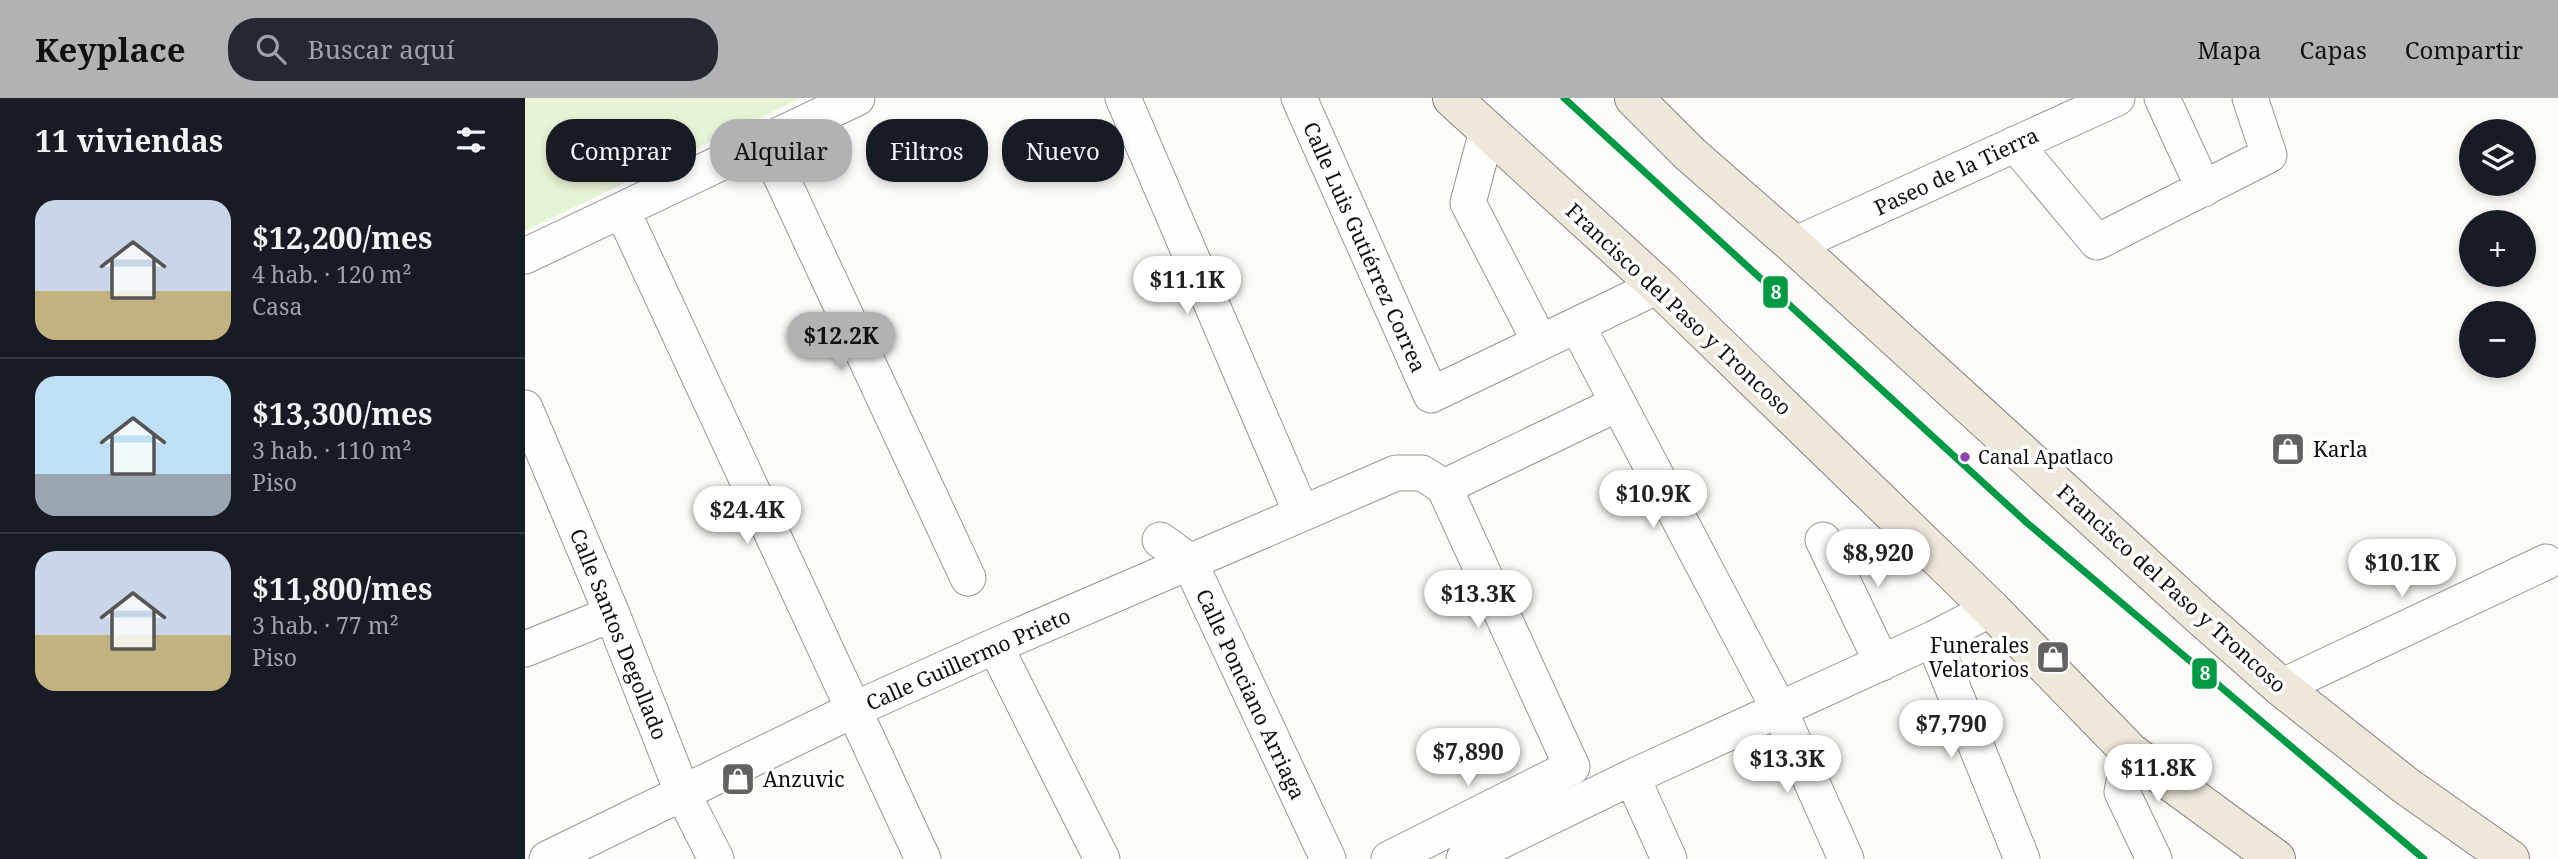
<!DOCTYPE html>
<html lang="es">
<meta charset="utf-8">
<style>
body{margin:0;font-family:"Noto Serif",serif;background:#242831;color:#f1f3f6;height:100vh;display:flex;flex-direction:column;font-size:26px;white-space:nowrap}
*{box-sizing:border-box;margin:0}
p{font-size:23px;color:#9ea1a6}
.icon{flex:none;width:38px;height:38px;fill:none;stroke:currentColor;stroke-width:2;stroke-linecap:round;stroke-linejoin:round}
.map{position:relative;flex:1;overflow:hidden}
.drawer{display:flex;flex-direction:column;background:#171b24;width:525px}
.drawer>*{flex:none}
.hud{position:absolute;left:21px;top:21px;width:665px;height:63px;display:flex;gap:14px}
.fabs{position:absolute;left:1934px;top:21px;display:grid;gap:14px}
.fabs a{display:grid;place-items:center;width:77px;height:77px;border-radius:50%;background:#171b24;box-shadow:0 4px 10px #0003;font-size:35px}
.price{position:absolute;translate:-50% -60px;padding:0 16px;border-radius:24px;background:#fff;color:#222;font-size:23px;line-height:46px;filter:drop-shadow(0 2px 4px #0008)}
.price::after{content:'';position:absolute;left:50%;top:42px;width:21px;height:16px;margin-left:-10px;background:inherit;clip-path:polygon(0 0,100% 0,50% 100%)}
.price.current{background:#b1b2b3;color:#111}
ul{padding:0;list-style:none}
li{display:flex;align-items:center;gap:21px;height:175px;padding:0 35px}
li+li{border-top:2px solid #363941}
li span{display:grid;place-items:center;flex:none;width:196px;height:140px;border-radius:21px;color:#555}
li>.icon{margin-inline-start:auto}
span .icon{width:84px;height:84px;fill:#fffc;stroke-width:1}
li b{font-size:30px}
h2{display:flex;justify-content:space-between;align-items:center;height:84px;padding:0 35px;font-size:30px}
.tag{padding:0 24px;border-radius:28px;background:#171b24;box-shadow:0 4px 10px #0003;font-size:24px;line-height:63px}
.tag.current{background:#b1b2b3;color:#111}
header{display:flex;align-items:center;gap:42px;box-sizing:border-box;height:98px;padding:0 35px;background:#b1b2b3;color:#111}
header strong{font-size:33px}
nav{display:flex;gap:38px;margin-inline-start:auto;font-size:24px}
.search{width:490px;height:63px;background:#242831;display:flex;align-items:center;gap:18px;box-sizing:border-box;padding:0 24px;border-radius:28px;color:#9ea1a6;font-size:26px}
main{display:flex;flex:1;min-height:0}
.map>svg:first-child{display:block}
.green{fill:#e7f3d5}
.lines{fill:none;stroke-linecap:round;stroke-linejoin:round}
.minor-casing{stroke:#969694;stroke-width:37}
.major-casing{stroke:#848381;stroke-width:40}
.minor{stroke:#fffefe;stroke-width:35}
.major{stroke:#eee8da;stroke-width:38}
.metro-1-casing{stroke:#fff;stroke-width:12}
.metro-1{stroke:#009a44;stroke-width:7}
.bus-dot{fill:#8e44ad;stroke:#fff;stroke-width:2.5}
.labels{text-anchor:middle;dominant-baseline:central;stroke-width:7;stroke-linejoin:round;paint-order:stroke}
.bus-label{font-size:19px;fill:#101010;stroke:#fff;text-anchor:start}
.street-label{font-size:21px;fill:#101010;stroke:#fff}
.poi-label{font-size:21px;fill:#101010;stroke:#fff;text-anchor:start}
.line-badge{stroke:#fff;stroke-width:2.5}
.badge-label{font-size:19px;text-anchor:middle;font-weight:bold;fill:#fff}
</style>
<header>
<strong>Keyplace</strong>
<div class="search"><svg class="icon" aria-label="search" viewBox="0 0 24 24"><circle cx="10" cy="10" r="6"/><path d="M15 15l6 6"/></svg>Buscar aquí</div>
<nav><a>Mapa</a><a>Capas</a><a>Compartir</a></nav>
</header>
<main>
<section class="drawer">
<h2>11 viviendas<svg class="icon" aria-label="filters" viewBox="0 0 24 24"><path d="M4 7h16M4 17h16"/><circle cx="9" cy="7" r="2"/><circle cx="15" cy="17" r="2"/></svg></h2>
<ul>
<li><span style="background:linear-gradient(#c9d6e8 65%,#c2b280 0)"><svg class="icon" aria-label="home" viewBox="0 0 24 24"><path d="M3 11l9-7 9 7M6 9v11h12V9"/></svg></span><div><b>$12,200/mes</b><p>4 hab. · 120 m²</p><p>Casa</p></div></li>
<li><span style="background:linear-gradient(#bfe0f5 70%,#9aa5b1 0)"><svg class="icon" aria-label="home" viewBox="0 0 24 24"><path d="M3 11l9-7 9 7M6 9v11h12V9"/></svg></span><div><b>$13,300/mes</b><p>3 hab. · 110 m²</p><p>Piso</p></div></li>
<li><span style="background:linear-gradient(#c9d6e8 60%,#c2b280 0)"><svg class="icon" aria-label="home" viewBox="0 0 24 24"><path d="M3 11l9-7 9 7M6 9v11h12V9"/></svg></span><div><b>$11,800/mes</b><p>3 hab. · 77 m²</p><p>Piso</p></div></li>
</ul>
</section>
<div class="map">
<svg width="2033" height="761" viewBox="0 0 2033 761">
<rect width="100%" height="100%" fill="#fcfbf7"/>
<!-- green -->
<path class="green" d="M 0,0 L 276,0 L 0,133 Z"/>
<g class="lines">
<!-- minor casing -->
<g class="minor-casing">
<path id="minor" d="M 598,0 L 776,414
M 774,0 L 906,297 L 1133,188
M 1637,0 L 1679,91
M 962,33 L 943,105 L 1015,244
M 240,44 L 443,480
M 1490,46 L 1572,144 L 1744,57 L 1725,0
M 97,112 L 398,761
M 1269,147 L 1592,0
M 0,158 L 332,0
M 1052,227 L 1254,611 L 1321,761
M 0,310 L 87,516 L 158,696 L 191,761
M 919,389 L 1092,306
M 635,442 L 664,463 L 803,761
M 1298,442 L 1357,565
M 1408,541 L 1497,761
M 470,548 L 577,761
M 0,551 L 87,516
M 1756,589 L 2021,464
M 1605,654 L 1597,694 L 1629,761
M 1107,679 L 1144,761
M 22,761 L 328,612 L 470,548 L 871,375 L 897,375 L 919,389 L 1047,669 L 864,761
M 939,761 L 1107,679 L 1408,541 L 1466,511"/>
</g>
<!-- major casing -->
<g class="major-casing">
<path id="major" d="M 927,0 L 1133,188 L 1466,511 L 1605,654 L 1751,761
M 1109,0 L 1165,56 L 1269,147 L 1673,516 L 1756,589 L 1880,687 L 1985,761"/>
</g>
<!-- minor -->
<use href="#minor" class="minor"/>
<!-- major -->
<use href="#major" class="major"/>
<!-- metro-1 casing -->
<g class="metro-1-casing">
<path id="metro-1" d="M 1039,0 L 1501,424 L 1899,761"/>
</g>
<!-- metro-1 -->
<use href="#metro-1" class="metro-1"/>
</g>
<!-- icons -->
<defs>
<g id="shop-square" transform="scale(1.75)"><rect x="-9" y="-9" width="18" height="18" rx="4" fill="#636261" stroke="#fff"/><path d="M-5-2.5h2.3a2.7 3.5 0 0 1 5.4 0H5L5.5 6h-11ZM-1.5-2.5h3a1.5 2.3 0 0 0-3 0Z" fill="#fff"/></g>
</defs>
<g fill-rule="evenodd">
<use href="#shop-square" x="1763" y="351"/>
<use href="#shop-square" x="1528" y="559"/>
<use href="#shop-square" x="213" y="681"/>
</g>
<!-- markers -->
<circle class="bus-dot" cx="1440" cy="359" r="6"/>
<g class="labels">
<!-- bus labels -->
<g class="bus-label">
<text x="1453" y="359">Canal Apatlaco</text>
</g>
<!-- street labels -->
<g class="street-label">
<text transform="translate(1431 73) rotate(-25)">Paseo de la Tierra</text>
<text transform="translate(840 149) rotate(66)">Calle Luis Gutiérrez Correa</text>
<text transform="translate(1154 211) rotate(43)">Francisco del Paso y Troncoso</text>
<text transform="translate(1647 490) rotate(42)">Francisco del Paso y Troncoso</text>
<text transform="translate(94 536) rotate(68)">Calle Santos Degollado</text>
<text transform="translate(443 561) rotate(-24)">Calle Guillermo Prieto</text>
<text transform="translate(726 596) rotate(65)">Calle Ponciano Arriaga</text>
</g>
<!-- poi labels -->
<g class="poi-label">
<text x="1788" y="351">Karla</text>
<text x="1504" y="547" text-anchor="end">Funerales<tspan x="1504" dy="24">Velatorios</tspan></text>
<text x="238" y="681">Anzuvic</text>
</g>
</g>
<g class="line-badge">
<rect x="1237" y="177" width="27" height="34" rx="7" fill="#009a44"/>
<rect x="1666" y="559" width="27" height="33" rx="7" fill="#009a44"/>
</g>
<g class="badge-label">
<text x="1251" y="201">8</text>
<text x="1680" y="582">8</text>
</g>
</svg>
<div class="fabs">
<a><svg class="icon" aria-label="layers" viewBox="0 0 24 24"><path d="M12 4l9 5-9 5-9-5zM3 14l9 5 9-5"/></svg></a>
<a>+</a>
<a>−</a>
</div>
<b class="price" style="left:662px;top:218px">$11.1K</b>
<b class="price current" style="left:316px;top:274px">$12.2K</b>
<b class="price" style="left:1128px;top:432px">$10.9K</b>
<b class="price" style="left:222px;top:448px">$24.4K</b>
<b class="price" style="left:1353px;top:491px">$8,920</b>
<b class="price" style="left:1877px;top:501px">$10.1K</b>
<b class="price" style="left:953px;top:532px">$13.3K</b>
<b class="price" style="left:1426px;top:662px">$7,790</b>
<b class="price" style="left:943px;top:690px">$7,890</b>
<b class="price" style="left:1262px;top:697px">$13.3K</b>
<b class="price" style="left:1633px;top:706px">$11.8K</b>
<div class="hud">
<a class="tag">Comprar</a>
<a class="tag current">Alquilar</a>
<a class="tag">Filtros</a>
<a class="tag">Nuevo</a>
</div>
</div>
</main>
